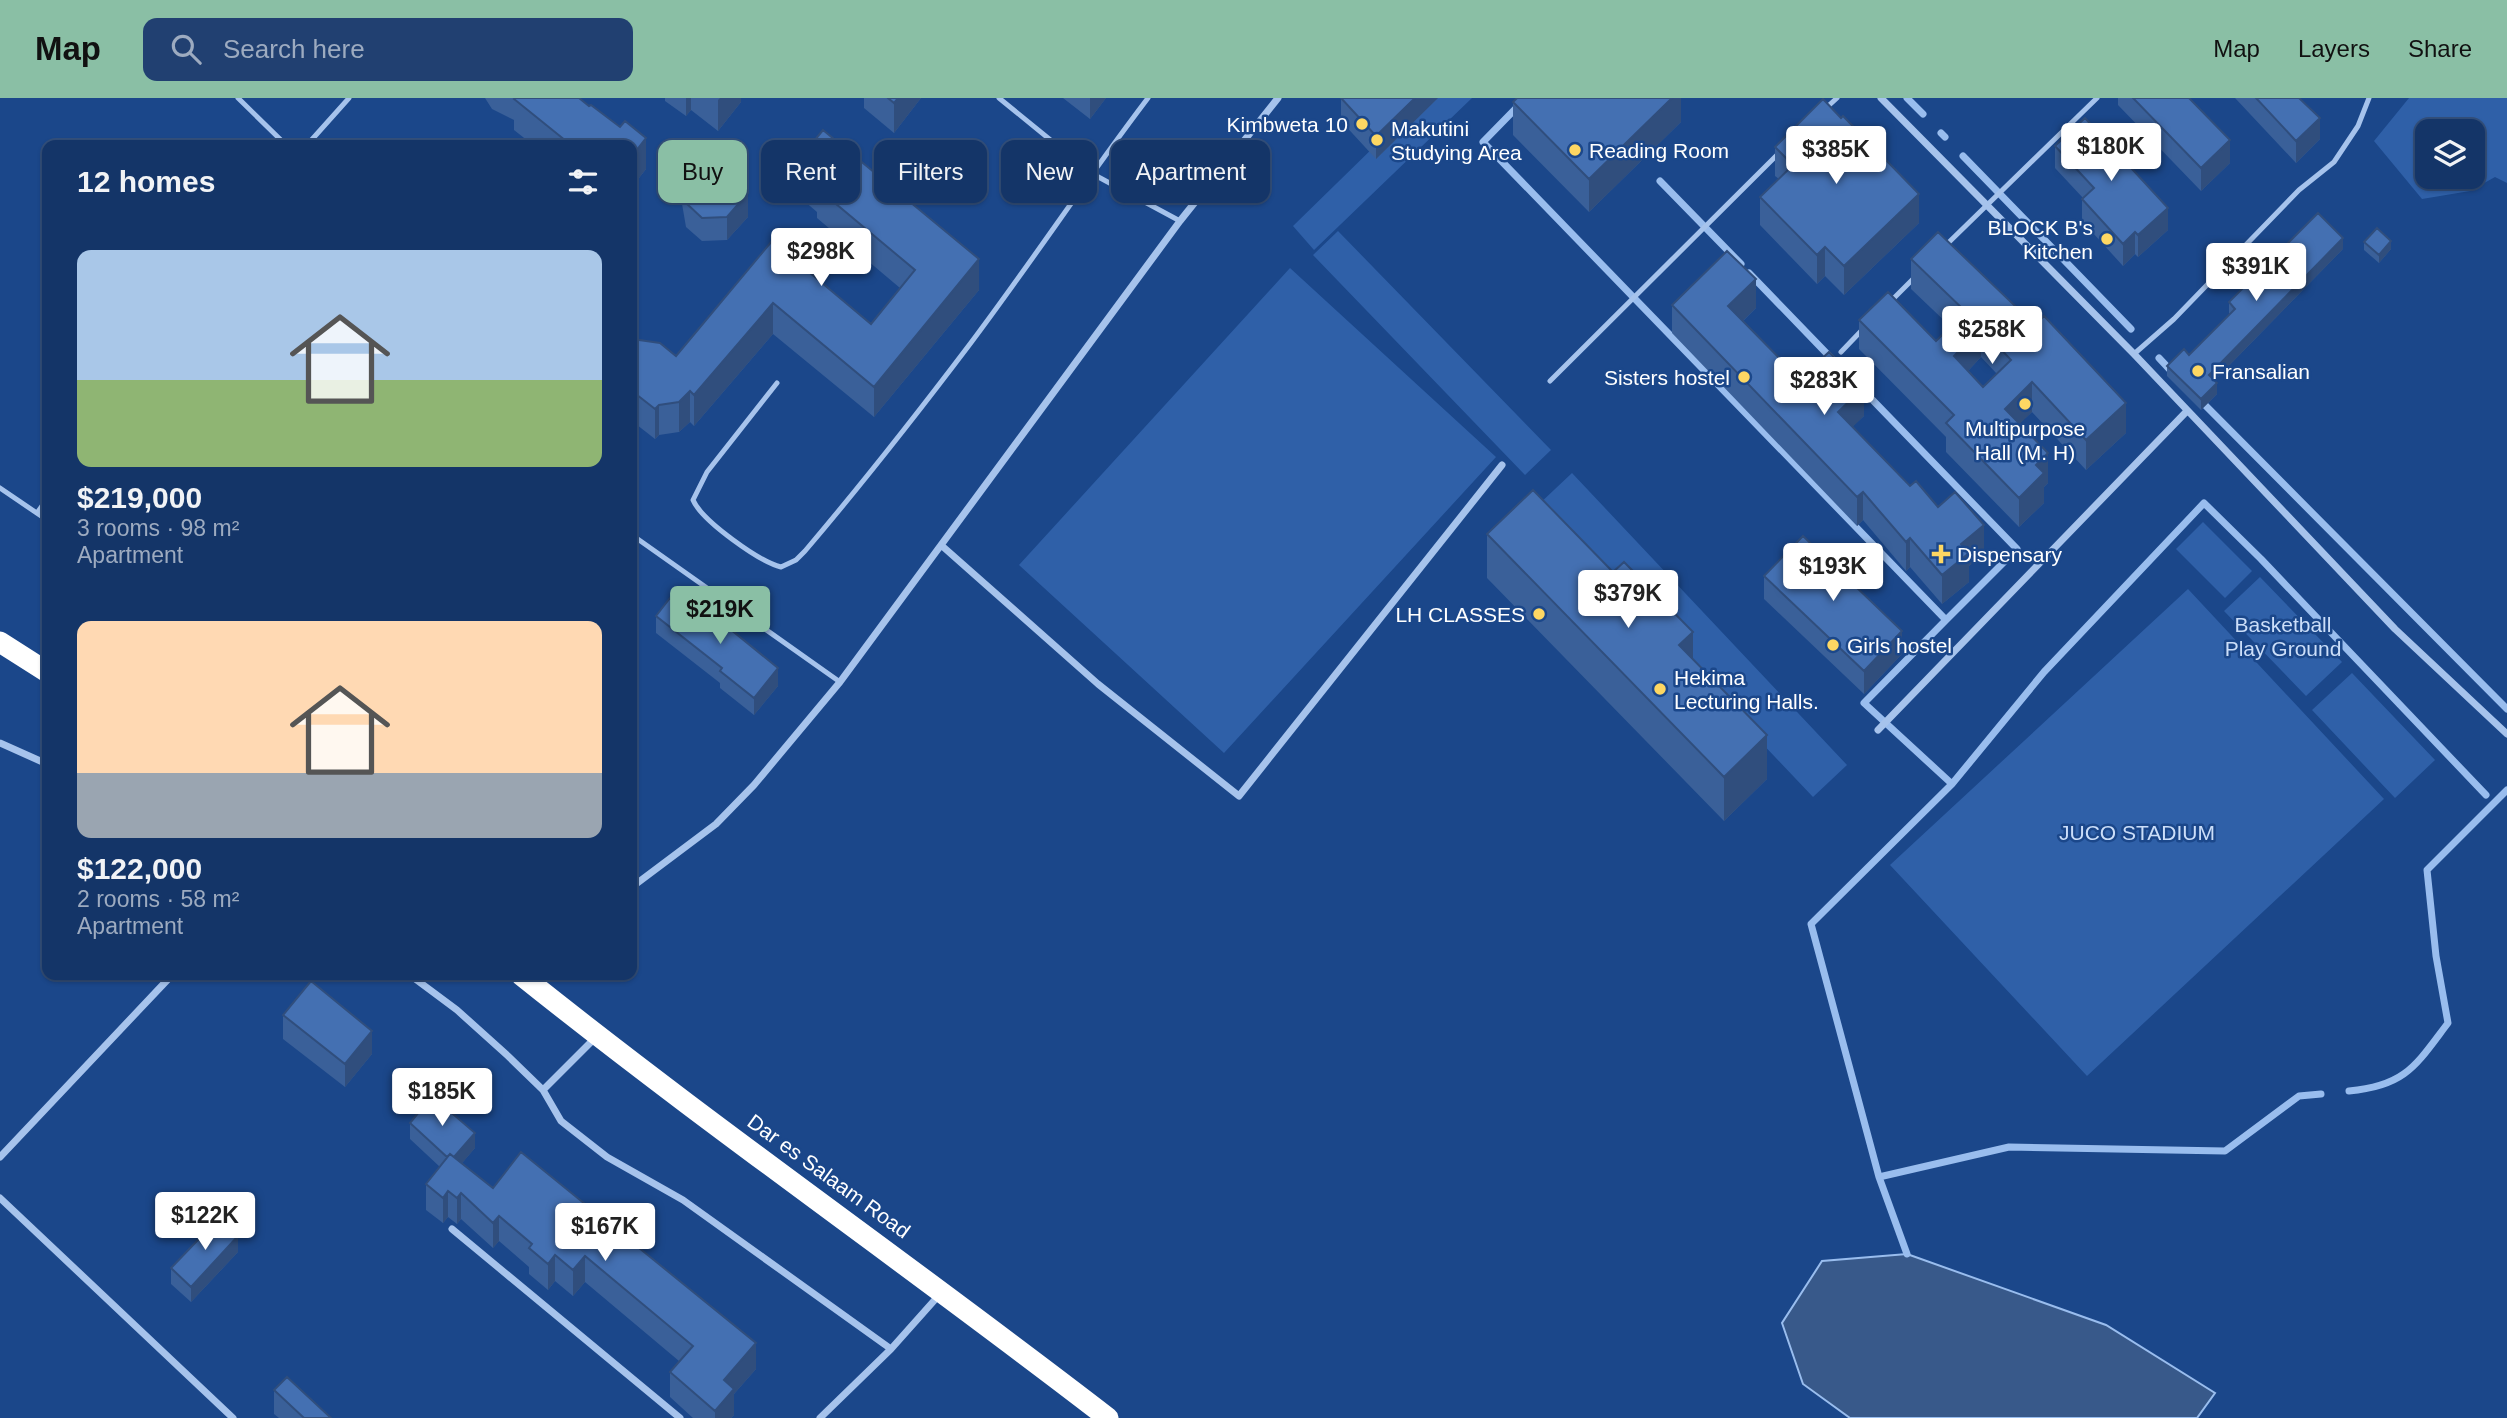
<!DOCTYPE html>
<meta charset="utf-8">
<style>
body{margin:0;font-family:Arial,sans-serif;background:#214071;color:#f1f3f6;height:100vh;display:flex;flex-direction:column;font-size:26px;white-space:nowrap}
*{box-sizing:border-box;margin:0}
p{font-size:23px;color:#9dabc0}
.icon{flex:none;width:38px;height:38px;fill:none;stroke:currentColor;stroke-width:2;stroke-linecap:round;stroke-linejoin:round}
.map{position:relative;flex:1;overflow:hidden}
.details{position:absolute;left:42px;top:42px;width:595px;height:840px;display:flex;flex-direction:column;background:#143568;border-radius:14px;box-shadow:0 2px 5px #0004,0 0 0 2px #33507c}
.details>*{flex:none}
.banner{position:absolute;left:658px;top:42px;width:665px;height:63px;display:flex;gap:14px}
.fabs{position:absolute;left:2415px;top:21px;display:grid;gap:14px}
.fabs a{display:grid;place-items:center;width:70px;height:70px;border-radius:14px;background:#143568;box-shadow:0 2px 5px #0004,0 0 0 2px #33507c;font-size:35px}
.price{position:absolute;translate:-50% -60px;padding:0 16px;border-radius:7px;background:#fff;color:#222;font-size:23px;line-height:46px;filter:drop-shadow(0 2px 4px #0008)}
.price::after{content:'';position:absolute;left:50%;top:42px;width:21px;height:16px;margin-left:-10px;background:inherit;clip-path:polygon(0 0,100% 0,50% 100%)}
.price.selected{background:#8abfa5;color:#111}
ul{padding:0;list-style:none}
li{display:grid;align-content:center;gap:14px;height:371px;padding:0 35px}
li span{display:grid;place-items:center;height:217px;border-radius:14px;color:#555}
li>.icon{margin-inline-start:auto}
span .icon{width:126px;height:126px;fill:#fffc;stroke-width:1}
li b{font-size:30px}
h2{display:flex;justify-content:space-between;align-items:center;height:84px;padding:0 35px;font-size:30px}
.pill{padding:0 24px;border-radius:14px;background:#143568;box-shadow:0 2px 5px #0004,0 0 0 2px #33507c;font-size:24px;line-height:63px}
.pill.selected{background:#8abfa5;color:#111}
header{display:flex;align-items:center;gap:42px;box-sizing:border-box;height:98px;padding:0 35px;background:#8abfa5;color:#111}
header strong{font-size:33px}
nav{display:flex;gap:38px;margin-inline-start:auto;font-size:24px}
.search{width:490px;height:63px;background:#214071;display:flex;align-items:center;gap:18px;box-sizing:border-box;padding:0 24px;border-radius:14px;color:#9dabc0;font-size:26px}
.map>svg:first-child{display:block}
.green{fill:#2f60a8;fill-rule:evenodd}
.water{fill:#38598a;stroke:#99bdee;stroke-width:2}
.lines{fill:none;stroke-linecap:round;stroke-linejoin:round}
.stream{stroke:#99bdee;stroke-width:7}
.lane{stroke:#a6c3ec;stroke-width:5}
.street{stroke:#a6c3ec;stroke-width:7}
.highway{stroke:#fff;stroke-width:21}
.wall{fill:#3a6099;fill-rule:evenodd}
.shaded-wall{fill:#304e7d}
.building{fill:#4470b2;stroke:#304e7d;stroke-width:2;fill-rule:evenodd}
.poi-dot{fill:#fdd763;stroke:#1b478a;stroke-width:2.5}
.labels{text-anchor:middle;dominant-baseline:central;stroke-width:5;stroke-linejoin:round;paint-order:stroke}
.poi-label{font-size:21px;fill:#fff;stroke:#1b478a;text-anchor:start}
.park-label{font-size:21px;fill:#cbdef9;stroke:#1b478a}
.street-label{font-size:21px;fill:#fff;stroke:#1b478a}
</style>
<header>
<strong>Map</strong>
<div class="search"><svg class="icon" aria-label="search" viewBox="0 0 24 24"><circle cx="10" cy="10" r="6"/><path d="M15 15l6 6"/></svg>Search here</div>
<nav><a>Map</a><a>Layers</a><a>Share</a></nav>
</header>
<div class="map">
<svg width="2507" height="1320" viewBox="0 0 2507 1320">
<rect width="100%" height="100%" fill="#1b478a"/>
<!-- green -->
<path class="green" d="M 1424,0 L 1472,0 L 1314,152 L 1293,128 Z
M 2409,0 L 2507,0 L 2507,85 L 2495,79 L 2470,93 L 2422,101 L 2374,43 ZM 2427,33 L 2473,33 L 2473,79 L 2427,79 Z
M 1338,133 L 1551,352 L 1525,377 L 1313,157 Z
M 1290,170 L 1496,359 L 1224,655 L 1019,467 Z
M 1572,375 L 1847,667 L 1813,699 L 1537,408 Z
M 2203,424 L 2252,473 L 2225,500 L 2176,451 Z
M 2260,479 L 2342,564 L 2306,598 L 2224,513 Z
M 2188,491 L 2384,701 L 2087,978 L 1890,767 Z
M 2352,575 L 2435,662 L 2395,700 L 2312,612 Z"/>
<!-- water -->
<path class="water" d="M 1907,1156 L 2106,1227 L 2215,1295 L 2197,1320 L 1850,1320 L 1803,1286 L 1782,1225 L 1822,1163 Z"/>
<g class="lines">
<!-- stream -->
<path class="stream" d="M 1526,0 L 1483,44 L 1946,522 L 1864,605 L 1952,686
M 1907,0 L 1923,16
M 1941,35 L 1945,39
M 1963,58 L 2131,231
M 1660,83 L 1741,166
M 1749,175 L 1833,262
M 2159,260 L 2173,275
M 1859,288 L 2017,451 L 1946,522
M 2199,301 L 2507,611
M 2349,993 C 2406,988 2416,967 2448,925 L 2436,858 L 2427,772 L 2507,692
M 1879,1079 L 1811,826 L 1952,686 L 2044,574 L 2204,405 L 2261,461 L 2486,697
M 1907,1156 L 1879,1079 L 2009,1049 L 2225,1053 L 2299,998 L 2321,996"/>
<!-- lane -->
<path class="lane" d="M 238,0 L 286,47
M 999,0 L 1091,75 L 1180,123
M 1826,10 L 1837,0
M 307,47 L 349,0
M 1944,149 L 2097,0
M 1890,204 L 1915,179
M 1841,254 L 1863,231
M 2134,256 L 2174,221 L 2299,92 L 2334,64 L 2358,28 L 2369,0
M 1550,283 L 1779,55
M 777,285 L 707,374 L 693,402 C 702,423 760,464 781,469 L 796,462 L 805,453 C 862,386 917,316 970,246 C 1031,165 1087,80 1148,0
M 0,390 L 47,422
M 37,415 L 47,401
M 632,437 L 840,584"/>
<!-- street -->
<path class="street" d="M 1881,0 L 2134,256 L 2395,531 L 2507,636
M 941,447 L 1098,586 L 1239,698 L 1502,367
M 1878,632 L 2187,313
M 0,645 L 47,666
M 632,789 L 716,726 L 754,687 L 840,584 L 1180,123 L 1278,0
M 410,877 L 457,912 L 508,958 L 543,992 L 561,1023 L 607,1059 L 683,1102 L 891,1251
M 543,992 L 597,938
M 0,1059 L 172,877
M 0,1100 L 233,1320
M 452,1131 L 680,1320
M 820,1320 L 891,1251 L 940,1196"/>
<!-- highway -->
<path class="highway" d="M 0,544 L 47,574
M 521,877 C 712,1030 914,1170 1108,1320"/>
</g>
<!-- wall -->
<path class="wall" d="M 485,0 L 579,0 L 589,8 L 591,7 L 620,29 L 625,23 L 646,40 L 646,71 L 632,89 L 632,47 L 533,47 L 514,32 L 514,22 L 492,11 Z
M 665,0 L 741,0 L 741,4 L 718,33 L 691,12 L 686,18 L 665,3 Z
M 864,0 L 921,0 L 894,35 L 864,10 Z
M 1063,0 L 1106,0 L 1090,21 Z
M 1341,0 L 1438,0 L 1376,61 L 1341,23 Z
M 1681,0 L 1681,24 L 1589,114 L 1513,37 L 1513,4 Z
M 2118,0 L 2189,0 L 2230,65 L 2201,93 L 2118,7 Z
M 2235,0 L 2299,0 L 2320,41 L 2296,65 Z
M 2055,48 L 2168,132 L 2138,159 L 2135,156 L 2123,168 L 2082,123 L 2082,101 L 2083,100 L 2055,70 Z
M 1775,49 L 1919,125 L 1844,197 L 1825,178 L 1817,186 L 1760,127 L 1760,99 L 1779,81 L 1775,78 Z
M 796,65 L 979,192 L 874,319 L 773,236 L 694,328 L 690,324 L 679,334 L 659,337 L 655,341 L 632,323 L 632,241 L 676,258 L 772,143 L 871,226 L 900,190 L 817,120 L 817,114 L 796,96 Z
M 748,68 L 748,119 L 727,142 L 702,143 L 686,129 L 681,100 L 681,77 Z
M 2364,144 L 2391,151 L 2379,165 L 2364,152 Z
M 2343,151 L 2214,283 L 2217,296 L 2201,312 L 2167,278 L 2167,268 L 2189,257 L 2230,216 L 2229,215 L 2229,204 Z
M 1911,161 L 2126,335 L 2086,372 L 2032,314 L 2019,326 L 2048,385 L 2044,389 L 2044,405 L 2019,429 L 1946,354 L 1946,339 L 1859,251 L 1859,222 L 1936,243 L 1951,229 L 1911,191 ZM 1981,259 L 1997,276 L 1983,289 L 1968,273 Z
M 1672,207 L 1756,210 L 1743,223 L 1800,281 L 1864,318 L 1852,329 L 1910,388 L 1938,409 L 1984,456 L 1969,468 L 1969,484 L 1942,506 L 1910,469 L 1906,473 L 1863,422 L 1857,428 L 1672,235 Z
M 1487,436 L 1613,474 L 1693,561 L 1767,681 L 1724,723 L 1487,480 Z
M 1764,478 L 1902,556 L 1864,596 L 1764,501 Z
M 656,518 L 778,588 L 754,617 L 720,590 L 720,585 L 656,535 Z
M 283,917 L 372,956 L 345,989 L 283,941 Z
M 410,1025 L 475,1050 L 462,1065 L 493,1090 L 756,1271 L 734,1296 L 734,1317 L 731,1320 L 693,1320 L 670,1299 L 670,1274 L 679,1263 L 585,1184 L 573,1198 L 555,1183 L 548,1192 L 529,1176 L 529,1169 L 499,1143 L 493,1150 L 461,1121 L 457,1126 L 448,1119 L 443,1125 L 426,1112 L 426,1086 L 440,1069 L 410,1041 Z
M 238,1154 L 191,1204 L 171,1186 L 171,1170 Z
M 274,1292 L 331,1320 L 279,1320 L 274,1316 Z"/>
<!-- shaded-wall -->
<path class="shaded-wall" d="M 686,0 L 691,0 L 691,12 L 686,18 Z
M 720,0 L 741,0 L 741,4 L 718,33 L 718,2 Z
M 898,0 L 921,0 L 894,35 L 894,5 Z
M 1090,0 L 1106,0 L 1090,21 Z
M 1415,0 L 1438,0 L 1376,61 L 1376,38 Z
M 1672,0 L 1681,0 L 1681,24 L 1589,114 L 1589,81 Z
M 2320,20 L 2320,41 L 2296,65 L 2296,43 Z
M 646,40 L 646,71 L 632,89 L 632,58 Z
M 2230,42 L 2230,65 L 2201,93 L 2201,70 Z
M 748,95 L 748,119 L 727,142 L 727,119 Z
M 1919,96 L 1919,125 L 1844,197 L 1844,168 Z
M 2168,110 L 2168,132 L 2138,159 L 2138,137 Z
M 2135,134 L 2135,156 L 2123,168 L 2123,146 Z
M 2343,140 L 2343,151 L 2209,288 L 2209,277 Z
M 2391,143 L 2391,151 L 2379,165 L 2379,157 Z
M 1825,149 L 1825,178 L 1817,186 L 1817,157 Z
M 979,161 L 979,192 L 874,319 L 874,289 Z
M 1756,181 L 1756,210 L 1728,237 L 1728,208 Z
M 773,205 L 773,236 L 694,328 L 694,297 Z
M 1981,230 L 1981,259 L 1954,288 L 1954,258 Z
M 2032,284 L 2032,314 L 2005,340 L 2005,311 Z
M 2217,285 L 2217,296 L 2201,312 L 2201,301 Z
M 1864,289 L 1864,318 L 1838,343 L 1838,314 Z
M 690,293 L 690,324 L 679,334 L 679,304 Z
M 2126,305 L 2126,335 L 2086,372 L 2086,342 Z
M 659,307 L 659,337 L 655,341 L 655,311 Z
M 2048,355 L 2048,385 L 2044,389 L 2044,405 L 2019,429 L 2019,400 L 2036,367 Z
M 1863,394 L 1863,422 L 1857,428 L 1857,399 Z
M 1984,427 L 1984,456 L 1969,468 L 1969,484 L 1942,506 L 1942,477 L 1961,446 Z
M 1910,440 L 1910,469 L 1906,473 L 1906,444 Z
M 1902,533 L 1902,556 L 1864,596 L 1864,573 Z
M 1693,534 L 1693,578 L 1679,547 Z
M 778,570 L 778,588 L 754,617 L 754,600 Z
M 1767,637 L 1767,681 L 1724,723 L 1724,679 Z
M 372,933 L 372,956 L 345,989 L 345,966 Z
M 475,1035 L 475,1050 L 451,1078 L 451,1063 Z
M 448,1093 L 448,1119 L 443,1125 L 443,1100 Z
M 461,1095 L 461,1121 L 457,1126 L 457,1100 Z
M 499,1118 L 499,1143 L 493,1150 L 493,1125 Z
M 238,1138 L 238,1154 L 191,1204 L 191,1189 Z
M 555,1157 L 555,1183 L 548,1192 L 548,1166 Z
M 585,1158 L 585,1184 L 573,1198 L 573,1172 Z
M 756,1245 L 756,1271 L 734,1296 L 734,1317 L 731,1320 L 715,1320 L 715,1313 L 724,1282 Z"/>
<!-- building -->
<path class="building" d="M 515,0 L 579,0 L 589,8 L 591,7 L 620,29 L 625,23 L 646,40 L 632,58 L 632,47 L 571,47 L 514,1 Z
M 888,0 L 898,0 L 894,5 Z
M 1341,0 L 1415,0 L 1376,38 Z
M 1517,0 L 1672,0 L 1589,81 L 1513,4 Z
M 2133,0 L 2189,0 L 2230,42 L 2201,70 Z
M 2256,0 L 2299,0 L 2320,20 L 2296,43 Z
M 1823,1 L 1841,20 L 1843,18 L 1919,96 L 1844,168 L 1825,149 L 1817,157 L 1760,99 L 1793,67 L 1775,49 Z
M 2085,20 L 2168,110 L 2138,137 L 2135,134 L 2123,146 L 2082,101 L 2094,90 L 2055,48 Z
M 823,32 L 979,161 L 874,289 L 773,205 L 694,297 L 690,293 L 679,304 L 659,307 L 655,311 L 632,293 L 632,241 L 660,245 L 676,258 L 772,143 L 871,226 L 915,172 L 817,90 L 820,86 L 796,65 Z
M 729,51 L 748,68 L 748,95 L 727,119 L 702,120 L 686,105 L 681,77 L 699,55 Z
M 2318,115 L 2343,140 L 2209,277 L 2217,285 L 2201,301 L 2167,268 L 2184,251 L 2189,257 L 2235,211 L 2229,204 Z
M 2377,130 L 2391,143 L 2379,157 L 2364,144 Z
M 1938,134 L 2035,227 L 2044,218 L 2126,305 L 2086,342 L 2032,284 L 2005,311 L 2048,355 L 2036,367 L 2044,375 L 2019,400 L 1946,325 L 1954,317 L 1859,222 L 1888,194 L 1936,243 L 1966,214 L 1911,161 ZM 1981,230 L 2011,262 L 1983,289 L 1954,258 Z
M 1727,153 L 1756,181 L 1728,208 L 1800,281 L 1829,254 L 1864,289 L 1838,314 L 1910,388 L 1916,383 L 1938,409 L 1955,394 L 1984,427 L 1961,446 L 1969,455 L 1942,477 L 1910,440 L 1906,444 L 1863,394 L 1857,399 L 1672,207 Z
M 1533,392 L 1613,474 L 1624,464 L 1693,534 L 1679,547 L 1767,637 L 1724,679 L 1487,436 Z
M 1803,438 L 1902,533 L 1864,573 L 1764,478 Z
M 670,500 L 689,516 L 698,505 L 778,570 L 754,600 L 720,573 L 722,570 L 656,518 Z
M 311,883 L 372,933 L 345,966 L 283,917 Z
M 432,998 L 475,1035 L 454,1059 L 450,1056 L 447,1059 L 410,1025 Z
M 521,1054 L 756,1245 L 724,1282 L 734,1291 L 715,1313 L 670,1274 L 693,1248 L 585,1158 L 573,1172 L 555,1157 L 548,1166 L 529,1150 L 532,1146 L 499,1118 L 493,1125 L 461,1095 L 457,1100 L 448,1093 L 443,1100 L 426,1086 L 450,1056 L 493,1090 Z
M 219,1120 L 238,1138 L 191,1189 L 171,1170 Z
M 287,1279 L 331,1320 L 304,1320 L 274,1292 Z"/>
<!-- markers -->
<g class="poi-dot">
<circle cx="1362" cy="26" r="7"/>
<circle cx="1377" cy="42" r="7"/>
<circle cx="1575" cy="52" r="7"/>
<circle cx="2107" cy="141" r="7"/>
<circle cx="2198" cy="273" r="7"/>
<circle cx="1744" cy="279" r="7"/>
<circle cx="2025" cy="306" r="7"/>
<path d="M1937.5 445.5h7v7h7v7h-7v7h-7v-7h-7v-7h7z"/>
<circle cx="1539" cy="516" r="7"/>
<circle cx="1833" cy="547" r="7"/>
<circle cx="1660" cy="591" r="7"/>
</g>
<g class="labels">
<!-- poi labels -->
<g class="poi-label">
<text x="1348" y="26" text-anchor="end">Kimbweta 10</text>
<text x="1391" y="30">Makutini<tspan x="1391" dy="24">Studying Area</tspan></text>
<text x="1589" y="52">Reading Room</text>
<text x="2093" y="129" text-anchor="end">BLOCK B's<tspan x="2093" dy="24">Kitchen</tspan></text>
<text x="2212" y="273">Fransalian</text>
<text x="1730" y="279" text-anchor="end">Sisters hostel</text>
<text x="2025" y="330" text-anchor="middle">Multipurpose<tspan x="2025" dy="24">Hall (M. H)</tspan></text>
<text x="1957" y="456">Dispensary</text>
<text x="1525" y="516" text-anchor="end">LH CLASSES</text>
<text x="1847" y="547">Girls hostel</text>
<text x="1674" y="579">Hekima<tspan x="1674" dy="24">Lecturing Halls.</tspan></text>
</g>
<!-- park labels -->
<g class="park-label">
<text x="2283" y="526">Basketball<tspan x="2283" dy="24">Play Ground</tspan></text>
<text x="2137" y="734">JUCO STADIUM</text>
</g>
<!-- street labels -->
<g class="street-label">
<text transform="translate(829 1078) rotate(36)">Dar es Salaam Road</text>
</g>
</g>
</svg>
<div class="fabs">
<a><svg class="icon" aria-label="layers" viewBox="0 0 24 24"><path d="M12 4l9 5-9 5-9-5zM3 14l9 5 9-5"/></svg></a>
</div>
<b class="price" style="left:2111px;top:85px">$180K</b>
<b class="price" style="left:1836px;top:88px">$385K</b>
<b class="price" style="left:821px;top:190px">$298K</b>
<b class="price" style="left:2256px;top:205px">$391K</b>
<b class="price" style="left:1992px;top:268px">$258K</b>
<b class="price" style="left:1824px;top:319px">$283K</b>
<b class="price" style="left:1833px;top:505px">$193K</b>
<b class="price" style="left:1628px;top:532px">$379K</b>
<b class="price selected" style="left:720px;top:548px">$219K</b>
<b class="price" style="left:442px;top:1030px">$185K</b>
<b class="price" style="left:205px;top:1154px">$122K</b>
<b class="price" style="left:605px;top:1165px">$167K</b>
<div class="banner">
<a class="pill selected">Buy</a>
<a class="pill">Rent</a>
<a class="pill">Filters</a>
<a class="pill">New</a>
<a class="pill">Apartment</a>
</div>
<section class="details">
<h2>12 homes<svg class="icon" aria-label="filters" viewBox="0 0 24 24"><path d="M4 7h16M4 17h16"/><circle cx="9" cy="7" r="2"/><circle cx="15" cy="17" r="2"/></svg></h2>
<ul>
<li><span style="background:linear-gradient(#a9c7e8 60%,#8fb573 0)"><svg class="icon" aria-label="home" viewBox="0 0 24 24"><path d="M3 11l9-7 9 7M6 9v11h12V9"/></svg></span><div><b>$219,000</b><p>3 rooms · 98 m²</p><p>Apartment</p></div></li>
<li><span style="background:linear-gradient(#ffd9b3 70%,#9aa5b1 0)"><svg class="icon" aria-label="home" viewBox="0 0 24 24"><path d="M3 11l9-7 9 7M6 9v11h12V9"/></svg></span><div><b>$122,000</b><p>2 rooms · 58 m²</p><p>Apartment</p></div></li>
</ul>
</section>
</div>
